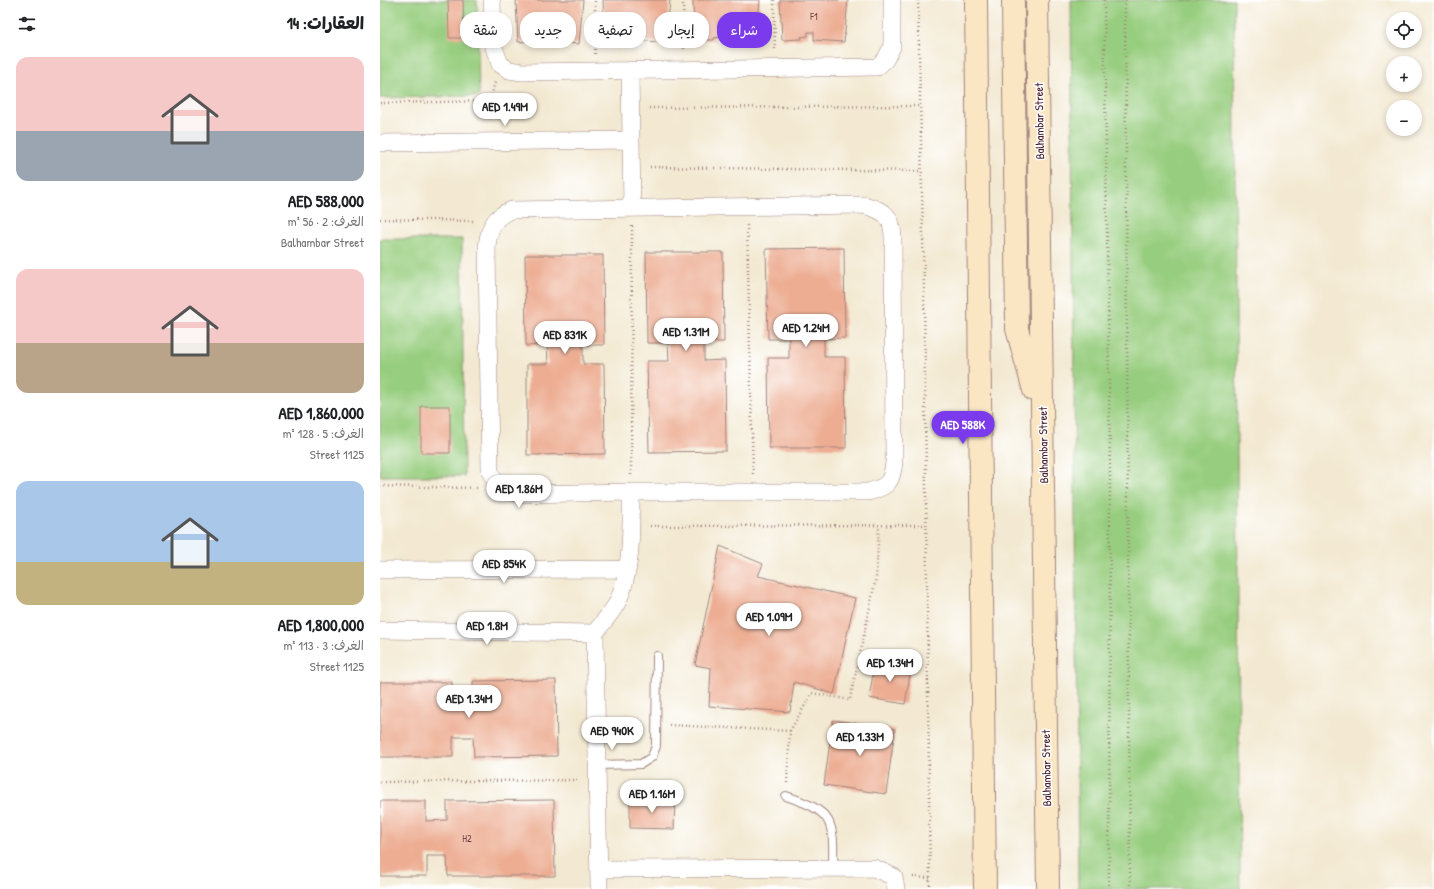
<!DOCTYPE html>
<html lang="ar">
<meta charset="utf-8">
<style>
body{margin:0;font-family:"Patrick Hand","Playpen Sans Arabic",sans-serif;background:#f6f6f6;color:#202124;direction:rtl;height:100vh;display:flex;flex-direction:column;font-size:15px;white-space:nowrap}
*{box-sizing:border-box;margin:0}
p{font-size:13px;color:#757577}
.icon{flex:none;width:22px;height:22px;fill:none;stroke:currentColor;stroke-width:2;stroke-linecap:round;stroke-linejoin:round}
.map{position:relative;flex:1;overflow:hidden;direction:ltr}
.panel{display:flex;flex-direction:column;background:#fff;width:380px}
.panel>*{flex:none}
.hud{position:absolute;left:12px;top:12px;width:380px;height:36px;direction:rtl;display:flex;gap:8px}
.fabs{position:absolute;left:1006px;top:12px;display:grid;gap:8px}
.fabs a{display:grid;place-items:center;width:36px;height:36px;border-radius:50%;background:#fff;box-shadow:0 2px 6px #0003;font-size:20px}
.price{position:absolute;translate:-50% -34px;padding:0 9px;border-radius:14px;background:#fff;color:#222;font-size:13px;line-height:26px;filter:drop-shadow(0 1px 2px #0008)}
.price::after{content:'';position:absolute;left:50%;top:24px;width:12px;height:9px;margin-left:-6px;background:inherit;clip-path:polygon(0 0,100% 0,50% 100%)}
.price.active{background:#7c3aed;color:#fff}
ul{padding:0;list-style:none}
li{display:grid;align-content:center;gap:8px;height:212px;padding:0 16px}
li span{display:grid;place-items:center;height:124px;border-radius:12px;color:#555}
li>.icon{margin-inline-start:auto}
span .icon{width:72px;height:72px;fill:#fffc;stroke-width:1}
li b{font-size:17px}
h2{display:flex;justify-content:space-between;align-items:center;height:48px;padding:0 16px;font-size:17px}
.pill{padding:0 14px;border-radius:16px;background:#fff;box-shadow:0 2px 6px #0003;font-size:14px;line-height:36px}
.pill.active{background:#7c3aed;color:#fff}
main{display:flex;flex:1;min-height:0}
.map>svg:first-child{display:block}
.green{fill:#97cd7e;stroke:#707654}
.building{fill:#edad93}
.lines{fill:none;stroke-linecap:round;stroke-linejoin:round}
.lane-casing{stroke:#9e847e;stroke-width:10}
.street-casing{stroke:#9e847e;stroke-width:18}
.secondary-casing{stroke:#9e847e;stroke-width:24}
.path{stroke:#9e847e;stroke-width:2.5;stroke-dasharray:1 3;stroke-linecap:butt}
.lane{stroke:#fff;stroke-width:8}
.street{stroke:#fff;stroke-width:17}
.secondary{stroke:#fbe6c4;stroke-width:22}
.labels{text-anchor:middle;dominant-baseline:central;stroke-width:3;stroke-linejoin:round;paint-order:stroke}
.number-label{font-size:10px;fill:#734245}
.street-label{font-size:12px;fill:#4a1f2b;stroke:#fff}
</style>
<main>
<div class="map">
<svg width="1054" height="889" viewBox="0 0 1054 889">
<rect width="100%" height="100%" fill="#fff"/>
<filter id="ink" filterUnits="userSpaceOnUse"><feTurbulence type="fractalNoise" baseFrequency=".025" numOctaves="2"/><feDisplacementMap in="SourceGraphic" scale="8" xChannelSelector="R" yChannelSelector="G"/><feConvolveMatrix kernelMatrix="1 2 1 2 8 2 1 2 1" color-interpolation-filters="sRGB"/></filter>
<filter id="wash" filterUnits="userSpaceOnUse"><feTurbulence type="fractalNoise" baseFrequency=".012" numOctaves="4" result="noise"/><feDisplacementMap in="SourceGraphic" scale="16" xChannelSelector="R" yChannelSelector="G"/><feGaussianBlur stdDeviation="0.9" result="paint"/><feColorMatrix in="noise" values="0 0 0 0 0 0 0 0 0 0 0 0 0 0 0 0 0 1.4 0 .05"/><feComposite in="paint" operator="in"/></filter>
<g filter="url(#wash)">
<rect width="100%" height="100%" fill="#f3e9d2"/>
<!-- green -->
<path class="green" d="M 0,0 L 97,0 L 99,96 L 0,98 Z
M 691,0 L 854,0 L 860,889 L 698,889 Z
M 0,239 L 82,239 L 84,476 L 0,476 Z"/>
<g id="blocks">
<!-- building -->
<path class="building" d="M 68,0 L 83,0 L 84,38 L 69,38 Z
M 136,0 L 203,0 L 199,44 L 169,42 L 170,34 L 164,34 L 164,39 L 157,39 L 157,41 L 138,42 Z
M 223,0 L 290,0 L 286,43 L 257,40 L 257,33 L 251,33 L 251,37 L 244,37 L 244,40 L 225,41 Z
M 313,0 L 380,0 L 376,43 L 346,40 L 347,33 L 341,33 L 341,37 L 334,38 L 334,40 L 314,40 Z
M 400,0 L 468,0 L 464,42 L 434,40 L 434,32 L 428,32 L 428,36 L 421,37 L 422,39 L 402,40 Z
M 464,248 L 465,338 L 444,339 L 444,357 L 465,357 L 466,448 L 389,448 L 388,358 L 409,358 L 409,339 L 388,339 L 386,249 Z
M 266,252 L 343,252 L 344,342 L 324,342 L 324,361 L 345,360 L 346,451 L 269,452 L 267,361 L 289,361 L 288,343 L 267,343 Z
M 145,255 L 223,255 L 224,345 L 203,345 L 203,364 L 224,364 L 225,454 L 147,455 L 147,364 L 168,364 L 167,345 L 146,346 Z
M 41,406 L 70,406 L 70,453 L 41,453 Z
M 340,546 L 383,564 L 378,576 L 475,598 L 454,694 L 414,682 L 410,712 L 329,706 L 331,668 L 315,665 Z
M 495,662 L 531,669 L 525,704 L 489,698 Z
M 176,680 L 177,756 L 94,757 L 93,737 L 73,737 L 73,757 L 0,757 L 0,682 L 72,682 L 72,701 L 93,701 L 93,681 Z
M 453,720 L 515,729 L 506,794 L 444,785 Z
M 250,799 L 295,799 L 294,829 L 250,828 Z
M 174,800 L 175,876 L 68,876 L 67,856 L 47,856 L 47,876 L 0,876 L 0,801 L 46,801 L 46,821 L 67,820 L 67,801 Z"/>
</g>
</g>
<g filter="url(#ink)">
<use href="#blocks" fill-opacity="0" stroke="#9e847e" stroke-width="1"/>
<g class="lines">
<!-- lane casing -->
<g class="lane-casing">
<path id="lane" d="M 217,765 L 261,764 L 272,757 L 276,746 L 277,656
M 406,796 C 454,812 454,821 453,868"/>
</g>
<!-- street casing -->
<g class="street-casing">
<path id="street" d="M 112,0 L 113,45 L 120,64 L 129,70 L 142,72 L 497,67 L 505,60 L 512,47 L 512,0
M 250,70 L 252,208
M 0,143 L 250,140
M 484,205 C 505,211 512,215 513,237 L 514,462 C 512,482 508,487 488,492 L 251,492 L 142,494 C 126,492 116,486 110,471 L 107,246 C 109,228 114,216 132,210 Z
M 0,570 L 247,569
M 0,630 L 215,633
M 219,869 L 494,868 L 514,877 L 516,889
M 219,889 L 215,633 C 222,623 231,614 237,603 C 253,570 251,527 251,492"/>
</g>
<!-- secondary casing -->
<g class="secondary-casing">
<path id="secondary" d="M 596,0 L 605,889
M 633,0 L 637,329 L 654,390
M 657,0 L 668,889"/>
</g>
<!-- path -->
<path class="path" d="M 303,0 L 304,51
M 394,0 L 395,50
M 538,0 L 544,286 L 550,889
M 724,0 L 730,462 L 729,889
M 745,0 L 750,889
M 215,54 L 215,0
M 0,103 L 110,101 L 115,82
M 269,108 L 541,106
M 270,167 L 542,171
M 0,219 L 95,221
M 367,225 L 373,474
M 251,475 L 252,226
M 0,486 L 97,488
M 270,526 L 546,525
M 289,725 L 410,731
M 0,782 L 199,780
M 407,783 L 410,731 L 432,693 L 470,700 L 496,578 L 499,526
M 533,877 L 550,878"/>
<!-- lane -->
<use href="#lane" class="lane"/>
<!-- street -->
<use href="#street" class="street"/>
<!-- secondary -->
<use href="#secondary" class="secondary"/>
</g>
</g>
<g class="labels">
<!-- number labels -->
<g class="number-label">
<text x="434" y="16">F1</text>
<text x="87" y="838">H2</text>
</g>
<!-- street labels -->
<g class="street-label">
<text transform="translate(659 121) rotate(-91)">Balhambar Street</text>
<text transform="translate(663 445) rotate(-91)">Balhambar Street</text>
<text transform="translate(666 768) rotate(-91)">Balhambar Street</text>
</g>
</g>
</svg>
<div class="fabs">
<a><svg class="icon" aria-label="locate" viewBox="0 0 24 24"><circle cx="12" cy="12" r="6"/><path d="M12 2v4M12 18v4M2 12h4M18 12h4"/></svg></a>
<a>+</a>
<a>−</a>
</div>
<b class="price" style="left:125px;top:127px">AED 1.49M</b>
<b class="price" style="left:426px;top:348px">AED 1.24M</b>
<b class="price" style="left:306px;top:352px">AED 1.31M</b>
<b class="price" style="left:185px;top:355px">AED 831K</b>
<b class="price active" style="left:583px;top:445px">AED 588K</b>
<b class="price" style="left:139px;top:509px">AED 1.86M</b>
<b class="price" style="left:124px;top:584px">AED 854K</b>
<b class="price" style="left:389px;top:637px">AED 1.09M</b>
<b class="price" style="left:107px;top:646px">AED 1.8M</b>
<b class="price" style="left:510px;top:683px">AED 1.34M</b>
<b class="price" style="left:89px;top:719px">AED 1.34M</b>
<b class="price" style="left:232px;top:751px">AED 940K</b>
<b class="price" style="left:480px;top:757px">AED 1.33M</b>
<b class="price" style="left:272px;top:814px">AED 1.16M</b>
<div class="hud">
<a class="pill active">شراء</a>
<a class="pill">إيجار</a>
<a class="pill">تصفية</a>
<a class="pill">جديد</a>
<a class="pill">شقة</a>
</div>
</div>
<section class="panel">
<h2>العقارات: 14<svg class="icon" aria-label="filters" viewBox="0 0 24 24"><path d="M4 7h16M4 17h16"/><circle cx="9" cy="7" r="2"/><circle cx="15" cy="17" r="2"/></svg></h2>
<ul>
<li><span style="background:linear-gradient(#f6c9c9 60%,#9aa5b1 0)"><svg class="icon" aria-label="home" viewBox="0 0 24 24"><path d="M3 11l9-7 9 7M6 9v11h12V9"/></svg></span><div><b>AED 588,000</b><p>الغرف: 2 · 56 m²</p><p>Balhambar Street</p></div></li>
<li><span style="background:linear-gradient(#f6c9c9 60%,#b9a48a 0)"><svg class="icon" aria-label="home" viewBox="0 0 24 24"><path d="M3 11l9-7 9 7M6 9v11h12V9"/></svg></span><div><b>AED 1,860,000</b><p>الغرف: 5 · 128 m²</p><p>Street 1125</p></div></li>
<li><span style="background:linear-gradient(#a9c7e8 65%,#c2b280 0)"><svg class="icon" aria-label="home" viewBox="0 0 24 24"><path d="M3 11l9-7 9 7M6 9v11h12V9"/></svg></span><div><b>AED 1,800,000</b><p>الغرف: 3 · 113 m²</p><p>Street 1125</p></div></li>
</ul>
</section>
</main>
